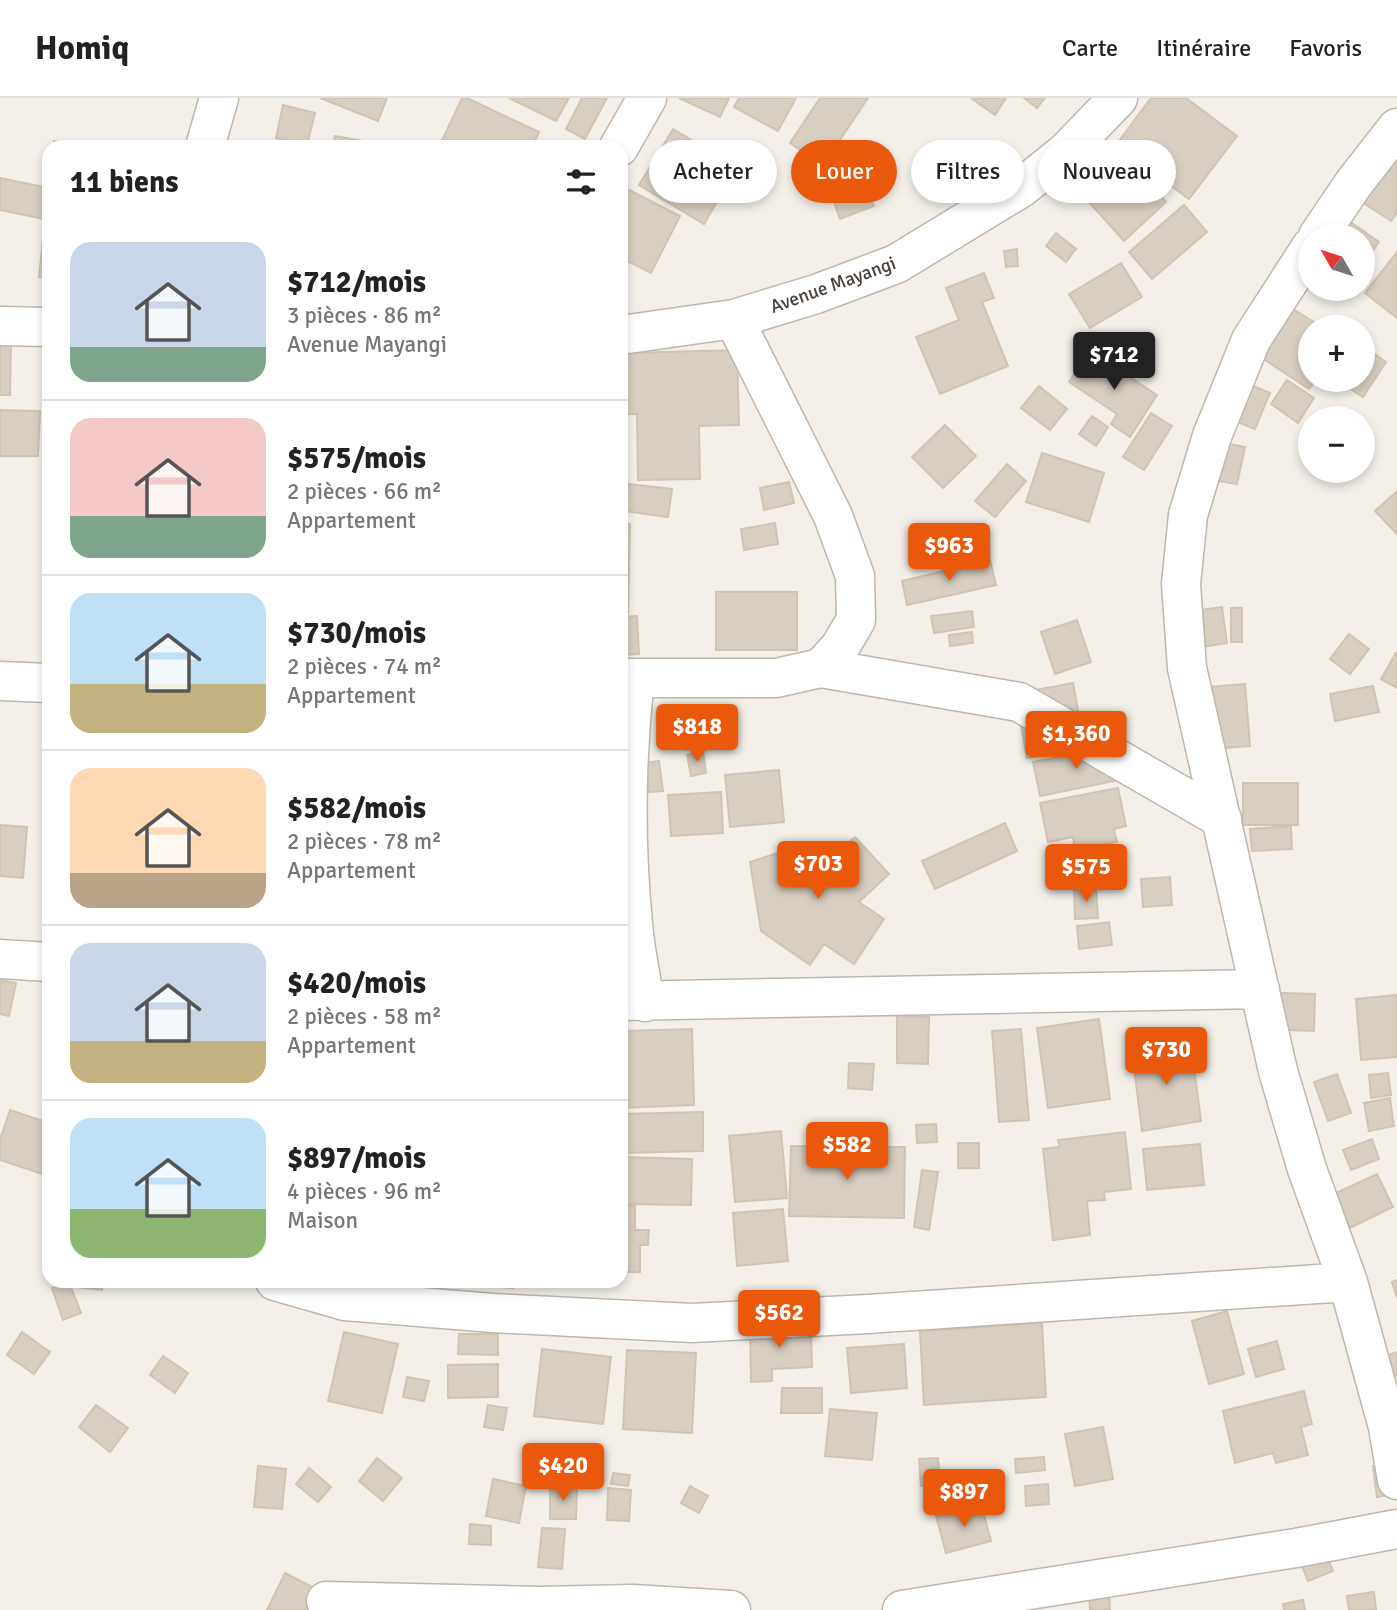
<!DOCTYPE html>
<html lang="fr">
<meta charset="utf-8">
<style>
body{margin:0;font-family:Signika,sans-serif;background:#f6f6f6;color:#222;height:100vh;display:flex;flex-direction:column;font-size:26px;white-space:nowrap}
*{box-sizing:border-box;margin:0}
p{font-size:23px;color:#767676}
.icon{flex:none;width:38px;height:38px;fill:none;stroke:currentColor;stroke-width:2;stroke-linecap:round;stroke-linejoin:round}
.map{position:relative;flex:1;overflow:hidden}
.sheet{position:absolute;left:42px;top:42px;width:586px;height:1148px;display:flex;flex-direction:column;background:#fff;border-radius:21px;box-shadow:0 4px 10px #0003}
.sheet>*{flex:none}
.top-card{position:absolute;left:649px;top:42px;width:642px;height:63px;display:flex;gap:14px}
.needle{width:46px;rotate:309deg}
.controls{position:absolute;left:1298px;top:126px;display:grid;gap:14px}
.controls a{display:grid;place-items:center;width:77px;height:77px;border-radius:50%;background:#fff;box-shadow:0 4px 10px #0003;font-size:35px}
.price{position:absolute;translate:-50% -60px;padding:0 16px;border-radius:7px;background:#ea580c;color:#fff;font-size:23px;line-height:46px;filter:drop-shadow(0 2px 4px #0008)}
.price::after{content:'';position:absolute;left:50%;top:42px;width:21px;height:16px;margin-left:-10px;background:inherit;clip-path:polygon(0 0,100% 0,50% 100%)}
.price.active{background:#222;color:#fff}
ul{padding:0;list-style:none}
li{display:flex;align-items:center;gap:21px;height:175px;padding:0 28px}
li+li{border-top:2px solid #e0e0e0}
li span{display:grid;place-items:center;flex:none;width:196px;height:140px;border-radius:21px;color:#555}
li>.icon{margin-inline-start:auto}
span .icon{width:84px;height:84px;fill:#fffc;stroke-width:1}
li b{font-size:30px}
h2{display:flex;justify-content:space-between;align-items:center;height:84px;padding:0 28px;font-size:30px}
.tag{padding:0 24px;border-radius:32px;background:#fff;box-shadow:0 4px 10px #0003;font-size:24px;line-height:63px}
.tag.active{background:#ea580c;color:#fff}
header{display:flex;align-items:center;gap:42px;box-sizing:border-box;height:98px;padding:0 35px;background:#fff;border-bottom:2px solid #e0e0e0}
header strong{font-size:33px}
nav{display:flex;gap:38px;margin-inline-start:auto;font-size:24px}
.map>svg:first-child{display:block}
.building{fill:#d8cec1;stroke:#d0c3b2;stroke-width:2}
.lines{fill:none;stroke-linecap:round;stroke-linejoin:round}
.minor-casing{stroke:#bfb7ab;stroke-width:41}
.tertiary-casing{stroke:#bfb7ab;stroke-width:41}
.minor{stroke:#fff;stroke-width:38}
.tertiary{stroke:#fff;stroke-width:38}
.labels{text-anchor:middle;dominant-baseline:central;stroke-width:5;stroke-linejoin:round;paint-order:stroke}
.street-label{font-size:19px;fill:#474037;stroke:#fff}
</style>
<header>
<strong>Homiq</strong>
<nav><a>Carte</a><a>Itinéraire</a><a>Favoris</a></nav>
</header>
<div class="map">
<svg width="1397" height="1512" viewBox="0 0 1397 1512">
<rect width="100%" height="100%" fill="#f4f0e9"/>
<!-- building -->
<path class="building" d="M 320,0 L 387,0 L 378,23 Z
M 462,0 L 467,0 L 539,34 L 532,49 L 439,49 Z
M 509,0 L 569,0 L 556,23 Z
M 582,0 L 607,0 L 585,41 L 566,31 Z
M 679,0 L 729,0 L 720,19 Z
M 739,0 L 796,0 L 778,33 L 734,9 Z
M 820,0 L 868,0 L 823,67 L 790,45 Z
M 971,0 L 1006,0 L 995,17 Z
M 1024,0 L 1045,0 L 1037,10 Z
M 1151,0 L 1186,0 L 1237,38 L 1189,101 L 1116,47 Z
M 283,7 L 315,15 L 307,47 L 276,40 Z
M 673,31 L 737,69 L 704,126 L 639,87 Z
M 335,38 L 386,47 L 386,49 L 333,49 Z
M 54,43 L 81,49 L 53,49 Z
M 1397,52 L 1397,115 L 1391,123 L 1359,102 Z
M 1131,66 L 1166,104 L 1124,143 L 1089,104 Z
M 0,80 L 49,90 L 49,122 L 0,112 Z
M 866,89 L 874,108 L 840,121 L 833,101 Z
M 629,92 L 680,118 L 651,175 L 621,160 L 621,106 Z
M 1184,107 L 1207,134 L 1152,181 L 1129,154 Z
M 1339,116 L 1379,144 L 1363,166 L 1363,138 L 1323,138 Z
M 44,131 L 49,132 L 49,180 L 39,179 Z
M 1056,135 L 1076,151 L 1066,164 L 1046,148 Z
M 1017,151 L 1018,168 L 1006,169 L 1004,153 Z
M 1397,154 L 1397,220 L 1365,195 Z
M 1121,165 L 1142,199 L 1090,230 L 1069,196 Z
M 984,175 L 994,200 L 982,204 L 1008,268 L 940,296 L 916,239 L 959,222 L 946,190 Z
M 1293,211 L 1322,229 L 1311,229 L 1311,282 L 1315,282 L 1309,291 L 1262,260 Z
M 0,245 L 11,245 L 10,297 L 0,297 Z
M 1366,250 L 1386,264 L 1363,299 L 1343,286 L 1346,282 L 1363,282 L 1363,254 Z
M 737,252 L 739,327 L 699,328 L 700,381 L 638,382 L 637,316 L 627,316 L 626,255 Z
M 1089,252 L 1157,297 L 1130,339 L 1111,326 L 1117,316 L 1069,284 Z
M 1230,278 L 1270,295 L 1255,331 L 1215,315 Z
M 1287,282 L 1314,300 L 1298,325 L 1271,306 Z
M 1039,288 L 1067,311 L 1050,332 L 1021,310 Z
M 0,312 L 40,313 L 38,358 L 0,358 Z
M 1151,315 L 1172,328 L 1144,372 L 1123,359 Z
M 1092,318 L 1108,329 L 1096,348 L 1079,336 Z
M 945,327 L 976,358 L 943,390 L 912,359 Z
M 1214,343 L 1245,349 L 1237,386 L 1206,381 Z
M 1042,355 L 1104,375 L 1089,424 L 1026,404 Z
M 1007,366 L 1026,383 L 995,419 L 975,403 Z
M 789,384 L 794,405 L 764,412 L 760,390 Z
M 628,386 L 672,391 L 668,419 L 624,413 Z
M 1397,393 L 1397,436 L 1375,413 Z
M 775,425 L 778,446 L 744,452 L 741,431 Z
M 621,426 L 630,426 L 628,515 L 621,515 Z
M 990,462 L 996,487 L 907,507 L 902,483 Z
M 716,494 L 797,494 L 797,552 L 716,552 Z
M 1222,509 L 1227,545 L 1190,551 L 1185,514 Z
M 1231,510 L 1242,510 L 1242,544 L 1231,544 Z
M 972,513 L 974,529 L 934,535 L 931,518 Z
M 637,518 L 639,556 L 621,557 L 621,519 Z
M 1077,522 L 1091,564 L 1055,576 L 1041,534 Z
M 972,534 L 973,545 L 950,548 L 949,537 Z
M 1349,536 L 1369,551 L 1350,576 L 1330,561 Z
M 1396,555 L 1397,556 L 1397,590 L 1381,581 Z
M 1073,585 L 1082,634 L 1067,652 L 1027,660 L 1015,596 Z
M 1245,586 L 1250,648 L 1213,651 L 1208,589 Z
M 1373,588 L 1379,614 L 1335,623 L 1330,596 Z
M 1113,649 L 1119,682 L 1040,698 L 1033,664 Z
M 703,654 L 706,675 L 691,678 L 687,657 Z
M 659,663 L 663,693 L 649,694 L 645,665 Z
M 779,672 L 784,724 L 730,729 L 725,677 Z
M 1243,685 L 1298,685 L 1298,727 L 1243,727 Z
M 1118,690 L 1126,728 L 1114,731 L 1117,744 L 1075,752 L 1073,739 L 1048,744 L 1040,705 Z
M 721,694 L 723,735 L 671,738 L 668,697 Z
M 1005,725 L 1017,753 L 935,791 L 922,763 Z
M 0,727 L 27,729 L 23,780 L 0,778 Z
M 1291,728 L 1292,751 L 1252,753 L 1250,731 Z
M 855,739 L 889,776 L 859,804 L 884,821 L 854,866 L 824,846 L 810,867 L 761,833 L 750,764 L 800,748 L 813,772 Z
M 1170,779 L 1172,807 L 1143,809 L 1141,781 Z
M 1096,791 L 1098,820 L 1075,821 L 1074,792 Z
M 1109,824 L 1112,847 L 1079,851 L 1077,828 Z
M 0,882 L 16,885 L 9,918 L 0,916 Z
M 1259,894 L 1315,896 L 1314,933 L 1258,931 Z
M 1397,897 L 1397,959 L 1361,962 L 1356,901 Z
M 897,918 L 929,919 L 928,966 L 897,965 Z
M 1099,921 L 1110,1001 L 1048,1010 L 1037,930 Z
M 692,931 L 694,1007 L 621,1010 L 621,933 Z
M 1021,931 L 1029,1022 L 999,1024 L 992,933 Z
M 1191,946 L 1201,1023 L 1142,1033 L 1132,954 Z
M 849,965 L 874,966 L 872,992 L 848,990 Z
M 1388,975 L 1391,997 L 1371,1000 L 1369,977 Z
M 1337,976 L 1351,1015 L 1328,1023 L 1314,984 Z
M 1390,1000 L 1394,1028 L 1369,1033 L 1364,1005 Z
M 10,1012 L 49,1025 L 49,1078 L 0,1062 L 0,1042 Z
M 703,1014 L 703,1053 L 621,1055 L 621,1016 Z
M 936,1026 L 937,1044 L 917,1045 L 916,1027 Z
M 781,1033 L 787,1100 L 735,1104 L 729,1038 Z
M 1125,1034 L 1131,1091 L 1104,1094 L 1105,1102 L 1087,1103 L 1090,1137 L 1053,1142 L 1043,1051 L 1060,1049 L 1058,1042 Z
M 1372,1041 L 1379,1061 L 1351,1072 L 1343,1052 Z
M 958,1045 L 979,1045 L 979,1070 L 958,1070 Z
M 1200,1046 L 1204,1087 L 1147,1092 L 1143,1051 Z
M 791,1048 L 905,1049 L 904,1120 L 789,1118 Z
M 621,1059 L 692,1061 L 691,1107 L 621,1106 Z
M 922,1072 L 938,1074 L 929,1132 L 914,1129 Z
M 1377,1076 L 1393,1109 L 1350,1130 L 1334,1096 Z
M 621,1108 L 635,1108 L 635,1132 L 649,1132 L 648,1147 L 640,1147 L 640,1174 L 621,1174 Z
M 783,1111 L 788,1163 L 737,1168 L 733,1115 Z
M 1397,1182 L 1397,1200 L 1392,1184 Z
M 77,1183 L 103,1183 L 102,1192 L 77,1189 Z
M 486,1183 L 514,1183 L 513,1190 L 486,1188 Z
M 69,1184 L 81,1215 L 63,1222 L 52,1190 Z
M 1227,1213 L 1244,1276 L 1209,1286 L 1192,1223 Z
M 1042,1225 L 1046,1299 L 924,1307 L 920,1233 Z
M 811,1227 L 812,1269 L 772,1271 L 772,1283 L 751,1284 L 750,1228 Z
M 22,1234 L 50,1254 L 34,1276 L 7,1257 Z
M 344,1234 L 398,1246 L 382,1315 L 328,1303 Z
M 459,1236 L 498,1236 L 498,1257 L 458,1256 Z
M 1277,1243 L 1284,1271 L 1256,1279 L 1248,1251 Z
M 904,1246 L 907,1290 L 851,1295 L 847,1250 Z
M 542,1251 L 611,1259 L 603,1326 L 534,1318 Z
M 627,1252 L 696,1255 L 692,1335 L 623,1331 Z
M 1397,1254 L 1397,1277 L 1371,1287 L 1363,1266 Z
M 163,1258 L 188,1275 L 175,1295 L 150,1277 Z
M 498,1266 L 498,1299 L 448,1300 L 448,1267 Z
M 407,1279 L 429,1283 L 424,1303 L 403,1299 Z
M 782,1290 L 822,1290 L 822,1315 L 781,1315 Z
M 1304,1293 L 1312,1326 L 1301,1329 L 1308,1357 L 1276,1365 L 1273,1355 L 1235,1365 L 1223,1313 Z
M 96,1307 L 128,1330 L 110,1354 L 79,1329 Z
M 488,1307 L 507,1310 L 503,1332 L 484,1329 Z
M 830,1311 L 877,1315 L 872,1362 L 825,1358 Z
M 1103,1329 L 1113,1381 L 1075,1388 L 1065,1336 Z
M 1044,1359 L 1045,1372 L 1016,1375 L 1015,1361 Z
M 377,1360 L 402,1380 L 383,1403 L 359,1383 Z
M 938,1360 L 940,1386 L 921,1388 L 919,1361 Z
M 1389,1366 L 1393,1396 L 1377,1399 L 1373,1368 Z
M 258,1368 L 286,1371 L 282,1411 L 254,1409 Z
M 309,1370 L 331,1389 L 318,1404 L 296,1386 Z
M 613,1375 L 630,1377 L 628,1388 L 611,1386 Z
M 493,1381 L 526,1388 L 519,1425 L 486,1418 Z
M 1048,1386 L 1049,1406 L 1026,1408 L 1025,1388 Z
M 690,1388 L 708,1398 L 699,1415 L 681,1405 Z
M 550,1389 L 577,1389 L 576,1421 L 550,1421 Z
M 608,1390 L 631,1392 L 629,1423 L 607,1422 Z
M 981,1406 L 991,1443 L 946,1455 L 936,1418 Z
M 470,1426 L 491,1428 L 491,1447 L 469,1446 Z
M 542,1430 L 565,1431 L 562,1471 L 538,1469 Z
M 1321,1444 L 1333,1473 L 1308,1483 L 1297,1455 Z
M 285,1475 L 318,1492 L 308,1512 L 267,1512 Z
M 1109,1494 L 1110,1512 L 1090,1512 L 1089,1496 Z
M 1374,1494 L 1376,1512 L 1349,1512 L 1347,1498 Z
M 1303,1502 L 1305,1512 L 1284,1512 L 1283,1506 Z"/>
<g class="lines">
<!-- minor casing -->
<g class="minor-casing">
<path id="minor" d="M 205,49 L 219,0
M 619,49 L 647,0
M 1318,138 L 1354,85 L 1397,30
M 1311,149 L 1251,242 L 1212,338 L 1188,417 L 1181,486 L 1187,570 L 1278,973 L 1307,1071 L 1348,1184 L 1388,1329 L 1397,1382
M 821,570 L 1019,604 L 1222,721
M 621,580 L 776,580 L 821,570 L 840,549 L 856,522 L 855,478 L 833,418 L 734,221
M 635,580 C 626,661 625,743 633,825 C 635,852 641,878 645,904
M 0,583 L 49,585
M 0,861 L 49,864
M 621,903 L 1260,891
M 275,1183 L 345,1203 L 493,1215 L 692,1225 L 868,1216 L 1348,1184
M 326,1503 L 539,1508 L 633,1506 L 731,1512
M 902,1512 L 1296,1450 L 1397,1431"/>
</g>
<!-- tertiary casing -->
<g class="tertiary-casing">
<path id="tertiary" d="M 0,228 L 49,229
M 621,237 L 734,221 L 816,196 L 896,166 L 1021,90 L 1067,53 L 1118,0"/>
</g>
<!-- minor -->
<use href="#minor" class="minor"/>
<!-- tertiary -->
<use href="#tertiary" class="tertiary"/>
</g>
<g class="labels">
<!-- street labels -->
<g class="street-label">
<text transform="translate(833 187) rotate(-20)">Avenue Mayangi</text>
</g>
</g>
</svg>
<div class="controls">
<a><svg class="needle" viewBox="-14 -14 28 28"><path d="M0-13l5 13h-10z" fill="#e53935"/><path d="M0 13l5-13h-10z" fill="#767676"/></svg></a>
<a>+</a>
<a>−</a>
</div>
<b class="price active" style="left:1114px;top:294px">$712</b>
<b class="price" style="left:949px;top:485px">$963</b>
<b class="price" style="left:697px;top:666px">$818</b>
<b class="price" style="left:1076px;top:673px">$1,360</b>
<b class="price" style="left:818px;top:803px">$703</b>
<b class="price" style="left:1086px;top:806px">$575</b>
<b class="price" style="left:1166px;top:989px">$730</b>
<b class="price" style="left:847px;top:1084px">$582</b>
<b class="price" style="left:779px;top:1252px">$562</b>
<b class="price" style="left:563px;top:1405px">$420</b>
<b class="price" style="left:964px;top:1431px">$897</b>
<div class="top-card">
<a class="tag">Acheter</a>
<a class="tag active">Louer</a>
<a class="tag">Filtres</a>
<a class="tag">Nouveau</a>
</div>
<section class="sheet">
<h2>11 biens<svg class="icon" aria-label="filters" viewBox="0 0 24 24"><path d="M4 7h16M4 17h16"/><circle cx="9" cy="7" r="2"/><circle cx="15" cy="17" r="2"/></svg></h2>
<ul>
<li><span style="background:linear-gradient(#c9d6e8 75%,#7fa58c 0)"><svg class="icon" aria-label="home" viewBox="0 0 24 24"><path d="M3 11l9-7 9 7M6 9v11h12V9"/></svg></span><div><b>$712/mois</b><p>3 pièces · 86 m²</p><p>Avenue Mayangi</p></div></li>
<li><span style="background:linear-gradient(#f6c9c9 70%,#7fa58c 0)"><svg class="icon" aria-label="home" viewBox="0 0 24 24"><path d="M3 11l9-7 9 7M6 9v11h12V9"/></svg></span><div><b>$575/mois</b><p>2 pièces · 66 m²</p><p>Appartement</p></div></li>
<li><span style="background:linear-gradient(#bfe0f5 65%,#c2b280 0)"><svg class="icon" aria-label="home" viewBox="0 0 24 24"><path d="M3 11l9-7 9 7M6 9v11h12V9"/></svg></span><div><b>$730/mois</b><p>2 pièces · 74 m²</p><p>Appartement</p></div></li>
<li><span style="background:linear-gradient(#ffd9b3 75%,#b9a48a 0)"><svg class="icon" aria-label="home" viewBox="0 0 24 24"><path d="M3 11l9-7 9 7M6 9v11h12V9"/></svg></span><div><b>$582/mois</b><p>2 pièces · 78 m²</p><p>Appartement</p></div></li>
<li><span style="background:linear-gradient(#c9d6e8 70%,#c2b280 0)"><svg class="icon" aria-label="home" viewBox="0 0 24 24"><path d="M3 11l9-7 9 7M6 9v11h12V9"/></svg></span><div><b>$420/mois</b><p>2 pièces · 58 m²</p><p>Appartement</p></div></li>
<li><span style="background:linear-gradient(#bfe0f5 65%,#8fb573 0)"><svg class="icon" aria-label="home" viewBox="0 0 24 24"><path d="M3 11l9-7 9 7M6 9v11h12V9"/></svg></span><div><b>$897/mois</b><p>4 pièces · 96 m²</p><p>Maison</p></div></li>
</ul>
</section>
</div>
